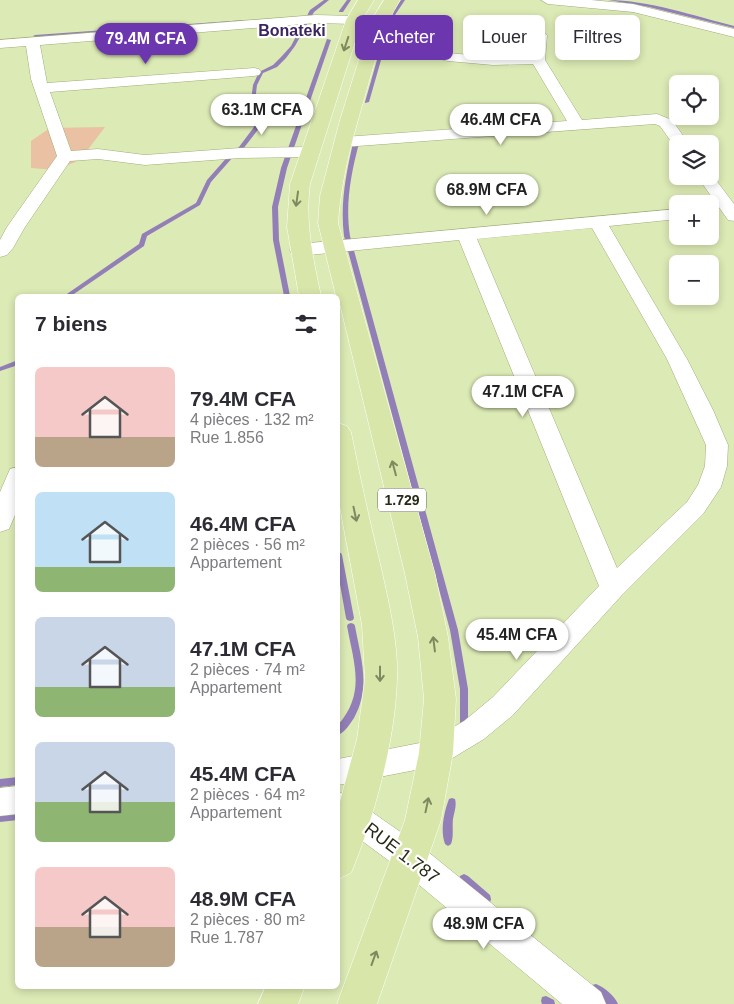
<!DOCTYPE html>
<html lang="fr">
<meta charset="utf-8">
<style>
body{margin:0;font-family:Arial,sans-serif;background:#f7f7f7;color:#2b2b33;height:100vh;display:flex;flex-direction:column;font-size:19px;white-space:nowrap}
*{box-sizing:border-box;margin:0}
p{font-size:16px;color:#7c7c81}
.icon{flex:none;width:28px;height:28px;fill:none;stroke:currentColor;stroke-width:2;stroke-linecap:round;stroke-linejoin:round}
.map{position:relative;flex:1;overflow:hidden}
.side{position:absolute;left:15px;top:294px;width:325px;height:695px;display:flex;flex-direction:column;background:#fff;border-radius:8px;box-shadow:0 2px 8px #0003}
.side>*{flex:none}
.guide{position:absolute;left:355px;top:15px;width:304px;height:45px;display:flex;gap:10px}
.tools{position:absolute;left:669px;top:75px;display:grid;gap:10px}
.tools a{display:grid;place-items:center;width:50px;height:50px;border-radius:8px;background:#fff;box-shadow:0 2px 8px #0003;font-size:25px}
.price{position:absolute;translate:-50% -42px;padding:0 11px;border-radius:18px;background:#fff;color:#222;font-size:16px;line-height:32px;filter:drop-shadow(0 1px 2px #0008)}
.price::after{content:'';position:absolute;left:50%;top:30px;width:15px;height:11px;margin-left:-8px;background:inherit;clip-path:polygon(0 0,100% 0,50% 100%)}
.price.active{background:#6c37ae;color:#fff}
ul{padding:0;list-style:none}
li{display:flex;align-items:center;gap:15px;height:125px;padding:0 20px}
li span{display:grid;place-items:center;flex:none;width:140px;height:100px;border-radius:8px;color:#555}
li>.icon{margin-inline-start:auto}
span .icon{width:60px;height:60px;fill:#fffc;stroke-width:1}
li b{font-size:21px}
h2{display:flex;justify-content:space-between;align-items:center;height:60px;padding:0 20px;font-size:21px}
.pill{padding:0 18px;border-radius:8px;background:#fff;box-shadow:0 2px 8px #0003;font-size:18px;line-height:45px}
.pill.active{background:#6c37ae;color:#fff}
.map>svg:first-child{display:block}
.green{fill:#eac1a2}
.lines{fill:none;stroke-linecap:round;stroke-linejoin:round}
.stream{fill:#927fb7;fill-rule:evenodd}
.street-casing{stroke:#a0ad7a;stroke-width:1}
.primary-casing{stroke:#fff;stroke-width:1}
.street{fill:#fff;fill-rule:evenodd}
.primary{fill:#d9e6aa;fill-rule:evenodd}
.oneway{stroke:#808860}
.labels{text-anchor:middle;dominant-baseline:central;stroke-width:4.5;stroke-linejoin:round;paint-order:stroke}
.shield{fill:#fff;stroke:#676a5c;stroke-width:1}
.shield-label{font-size:14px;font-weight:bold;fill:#262a16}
.far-district-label{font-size:16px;font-weight:bold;fill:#3c255f;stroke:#fff}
.near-street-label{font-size:18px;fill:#262a16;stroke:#fff}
</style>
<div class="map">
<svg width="734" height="1004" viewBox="0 0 734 1004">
<rect width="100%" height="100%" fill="#dceab5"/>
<!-- green -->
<path class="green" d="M 105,127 L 80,160 L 56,170 L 31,168 L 31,141 L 50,128 Z"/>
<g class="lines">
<!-- stream -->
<path class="stream" d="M 324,0 L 329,0 L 314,12 L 295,46 L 286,58 L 277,67 L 263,73 L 257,85 L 256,93 L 260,127 L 243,149 L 233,157 L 211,182 L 200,205 L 147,236 L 144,246 L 71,296 L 64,296 L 139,244 L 142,234 L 196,203 L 207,180 L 229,155 L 239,147 L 254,127 L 252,93 L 253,85 L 259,72 L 273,65 L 282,56 L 291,46 L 310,10 Z
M 347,0 L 351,0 L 343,12 L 339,12 L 339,11 Z
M 401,0 L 405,0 L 393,18 L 369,102 L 365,103 L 365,102 L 389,18 Z
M 608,0 C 647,0 695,16 734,26 L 734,28 L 649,7 Z
M 245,20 L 247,20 L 247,22 L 35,37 L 33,36 L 35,35 Z
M 327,39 L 331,40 L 287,168 L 278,207 L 279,240 L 290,296 L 284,296 L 273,240 L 272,207 L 281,168 Z
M 356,141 L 359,143 C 351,174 345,204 350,236 L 458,630 L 468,689 L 468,729 L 467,732 L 464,733 L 461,732 L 460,729 L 460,689 L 450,630 L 344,236 C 340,204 346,174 353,143 Z
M 18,360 L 18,365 L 0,371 L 0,367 Z
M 338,552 L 341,553 L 342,555 L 354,618 L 353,620 L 350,621 L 347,620 L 346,618 L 338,573 Z
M 351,623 L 354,624 L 355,626 C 361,659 371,687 354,718 C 350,724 345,732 338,735 L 338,725 C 366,693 354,664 347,626 L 348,624 Z
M 18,777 L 18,785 L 0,787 L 0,779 Z
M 452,798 L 455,799 C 457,806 454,812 453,819 C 452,828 454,836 451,844 L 448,846 L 445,844 C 440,831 444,812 449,799 Z
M 18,811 L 18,820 L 0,822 L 0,812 Z
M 464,874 L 468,876 L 490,895 L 491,899 L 490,903 L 486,904 L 482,903 L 460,882 L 459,879 L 460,876 Z
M 596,984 C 604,987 615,996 618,1004 L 605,1004 L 592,993 L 591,989 L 592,985 Z
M 546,996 L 554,1000 L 555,1004 L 542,1004 L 541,1001 L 542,997 Z"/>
<!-- street casing -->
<g class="street-casing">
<path id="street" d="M 541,0 L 591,0 L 633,4 L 734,29 L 734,37 L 633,12 L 548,4 Z
M 316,15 L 354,16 L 361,20 L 354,24 L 316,23 L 40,45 L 47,83 L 254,68 L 259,69 L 261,72 L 259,75 L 254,76 L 50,92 L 71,151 L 98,149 L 145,155 L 240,148 L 311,147 L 317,149 L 319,152 L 317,155 L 311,157 L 240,158 L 145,165 L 98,159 L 70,161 L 25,227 L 13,248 L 7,255 L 0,257 L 0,240 L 7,227 L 57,156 L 31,79 L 26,46 L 0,48 L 0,40 Z
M 540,31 L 547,35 L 545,60 L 582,120 L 657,114 L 672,120 L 689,144 L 678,144 L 678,148 L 675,147 L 660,126 L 655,124 L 344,147 L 338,145 L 336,142 L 338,139 L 344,137 L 567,121 L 533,64 L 493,65 L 448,61 L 443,60 L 441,57 L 443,54 L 448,53 L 493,57 L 531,56 L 533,35 Z
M 710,172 L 734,204 L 734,221 L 728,220 L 697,176 L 710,176 Z
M 678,209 L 678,219 L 609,226 L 687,359 L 713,410 L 728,445 L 727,466 L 721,487 L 703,514 L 622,595 L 513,715 L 484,739 L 446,762 L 436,766 L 338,785 L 338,759 L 430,741 L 464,721 L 493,697 L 599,586 L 459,240 L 299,256 L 292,254 L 290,250 L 292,246 L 299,244 ZM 592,228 L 667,359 L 706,445 L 705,466 L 698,485 L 687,502 L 617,568 L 477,239 Z
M 18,467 L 18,508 L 9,529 L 0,532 L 0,492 L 10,469 Z
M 18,786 L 18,814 L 0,816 L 0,788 Z
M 338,792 L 349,796 L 422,847 L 601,992 L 606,1004 L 562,1004 L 400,869 L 338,823 Z"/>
</g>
<!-- primary casing -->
<g class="primary-casing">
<path id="primary" d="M 358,0 L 374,0 L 362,20 L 310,184 C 305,223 313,258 321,296 L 299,296 L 287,227 L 290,184 L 346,20 Z
M 384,0 L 400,0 C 383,28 377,54 368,85 C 355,130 341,176 338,223 L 435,574 L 448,637 L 456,699 L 453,753 L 441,820 L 377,1004 L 337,1004 L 405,820 L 419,753 L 424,699 L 418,637 L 405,574 L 338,296 L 336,296 L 318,223 L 320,196 L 340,120 L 371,21 Z
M 338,423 L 347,426 L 351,432 C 359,473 368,514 378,555 C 386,590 395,626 397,663 C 399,728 376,813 351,873 L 338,879 L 338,809 L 357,739 L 365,679 L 362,625 L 338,497 Z
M 266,986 L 305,986 L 298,1004 L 258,1004 Z"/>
</g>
<!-- street -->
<use href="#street" class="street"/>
<!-- primary -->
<use href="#primary" class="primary"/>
</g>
<!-- one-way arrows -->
<defs><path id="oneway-shaft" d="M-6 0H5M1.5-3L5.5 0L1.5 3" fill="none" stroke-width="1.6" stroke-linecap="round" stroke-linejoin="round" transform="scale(1.25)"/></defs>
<g class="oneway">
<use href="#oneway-shaft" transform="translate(346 44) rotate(108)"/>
<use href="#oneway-shaft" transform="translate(297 199) rotate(98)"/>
<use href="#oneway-shaft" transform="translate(394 468) rotate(-105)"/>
<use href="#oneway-shaft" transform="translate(355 514) rotate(78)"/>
<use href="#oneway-shaft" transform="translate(434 644) rotate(-97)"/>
<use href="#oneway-shaft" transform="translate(380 674) rotate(90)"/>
<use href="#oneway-shaft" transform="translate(427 805) rotate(-78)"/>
<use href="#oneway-shaft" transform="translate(374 958) rotate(-70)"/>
</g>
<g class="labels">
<!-- shield labels -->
<rect class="shield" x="378" y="488.5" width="48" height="23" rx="4"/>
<g class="shield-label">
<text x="402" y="500">1.729</text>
</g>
<!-- far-district labels -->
<g class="far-district-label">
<text x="292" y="30">Bonateki</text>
</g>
<!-- near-street labels -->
<g class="near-street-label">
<text transform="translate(402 853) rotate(37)">RUE 1.787</text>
</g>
</g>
</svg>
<div class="tools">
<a><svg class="icon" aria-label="locate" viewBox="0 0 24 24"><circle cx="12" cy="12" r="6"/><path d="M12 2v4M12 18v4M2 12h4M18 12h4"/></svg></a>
<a><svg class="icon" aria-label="layers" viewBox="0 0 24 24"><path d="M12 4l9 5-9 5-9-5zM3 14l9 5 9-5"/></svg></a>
<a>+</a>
<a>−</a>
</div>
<b class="price active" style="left:146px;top:65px">79.4M CFA</b>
<b class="price" style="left:262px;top:136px">63.1M CFA</b>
<b class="price" style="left:501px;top:146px">46.4M CFA</b>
<b class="price" style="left:487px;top:216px">68.9M CFA</b>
<b class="price" style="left:523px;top:418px">47.1M CFA</b>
<b class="price" style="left:517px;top:661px">45.4M CFA</b>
<b class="price" style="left:484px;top:950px">48.9M CFA</b>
<div class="guide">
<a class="pill active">Acheter</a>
<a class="pill">Louer</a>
<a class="pill">Filtres</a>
</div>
<section class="side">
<h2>7 biens<svg class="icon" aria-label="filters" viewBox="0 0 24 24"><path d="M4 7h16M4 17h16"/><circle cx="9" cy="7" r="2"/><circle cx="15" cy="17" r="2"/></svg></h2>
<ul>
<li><span style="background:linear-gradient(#f6c9c9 70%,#b9a48a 0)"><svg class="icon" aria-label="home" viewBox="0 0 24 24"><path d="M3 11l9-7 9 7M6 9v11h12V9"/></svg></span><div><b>79.4M CFA</b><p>4 pièces · 132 m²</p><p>Rue 1.856</p></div></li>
<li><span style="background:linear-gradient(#bfe0f5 75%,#8fb573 0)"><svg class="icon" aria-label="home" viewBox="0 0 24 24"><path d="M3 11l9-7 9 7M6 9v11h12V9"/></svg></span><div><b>46.4M CFA</b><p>2 pièces · 56 m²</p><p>Appartement</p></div></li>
<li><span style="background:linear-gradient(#c9d6e8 70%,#8fb573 0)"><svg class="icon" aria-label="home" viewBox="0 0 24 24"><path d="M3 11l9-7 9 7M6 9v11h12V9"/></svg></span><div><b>47.1M CFA</b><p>2 pièces · 74 m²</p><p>Appartement</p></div></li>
<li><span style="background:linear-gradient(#c9d6e8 60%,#8fb573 0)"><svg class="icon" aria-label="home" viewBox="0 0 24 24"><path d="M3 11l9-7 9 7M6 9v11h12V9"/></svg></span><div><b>45.4M CFA</b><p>2 pièces · 64 m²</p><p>Appartement</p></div></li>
<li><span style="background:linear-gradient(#f6c9c9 60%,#b9a48a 0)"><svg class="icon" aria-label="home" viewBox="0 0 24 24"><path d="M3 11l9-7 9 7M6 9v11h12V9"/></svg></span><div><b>48.9M CFA</b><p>2 pièces · 80 m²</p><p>Rue 1.787</p></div></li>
</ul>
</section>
</div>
